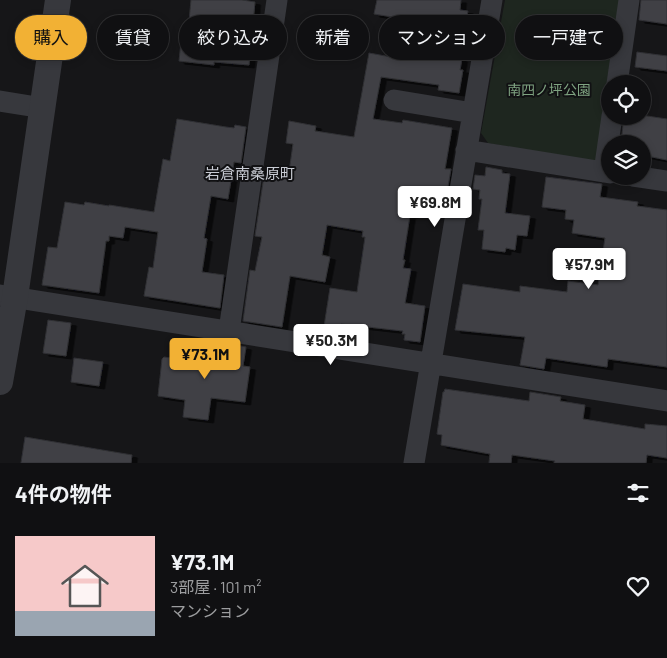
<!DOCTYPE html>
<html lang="ja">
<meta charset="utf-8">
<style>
body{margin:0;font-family:Barlow,"Noto Sans JP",sans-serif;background:#19191b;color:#f1f3f6;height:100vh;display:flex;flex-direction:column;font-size:19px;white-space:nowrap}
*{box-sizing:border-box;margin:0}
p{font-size:16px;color:#9c9d9f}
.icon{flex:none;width:28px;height:28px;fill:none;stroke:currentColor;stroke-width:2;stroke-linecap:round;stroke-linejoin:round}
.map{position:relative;height:463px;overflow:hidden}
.details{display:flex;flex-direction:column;background:#101012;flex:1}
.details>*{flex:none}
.top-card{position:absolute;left:15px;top:15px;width:638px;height:45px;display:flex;gap:10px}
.controls{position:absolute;left:601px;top:75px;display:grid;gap:10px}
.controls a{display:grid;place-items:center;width:50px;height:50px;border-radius:50%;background:#101012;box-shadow:0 2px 8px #0003,0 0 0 1px #303032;font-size:25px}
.price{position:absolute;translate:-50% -42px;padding:0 11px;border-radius:5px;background:#fff;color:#222;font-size:16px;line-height:32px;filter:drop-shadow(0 1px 2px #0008)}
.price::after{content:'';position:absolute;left:50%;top:30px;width:15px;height:11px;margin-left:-8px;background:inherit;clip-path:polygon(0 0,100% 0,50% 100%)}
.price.selected{background:#f2b134;color:#111}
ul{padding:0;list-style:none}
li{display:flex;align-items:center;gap:15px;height:125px;padding:0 15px}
li span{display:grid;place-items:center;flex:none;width:140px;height:100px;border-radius:0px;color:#555}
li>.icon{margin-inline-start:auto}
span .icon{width:60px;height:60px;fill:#fffc;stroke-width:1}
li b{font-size:21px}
h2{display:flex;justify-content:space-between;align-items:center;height:60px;padding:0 15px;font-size:21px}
.pill{padding:0 18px;border-radius:22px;background:#101012;box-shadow:0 2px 8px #0003,0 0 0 1px #303032;font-size:18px;line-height:45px}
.pill.selected{background:#f2b134;color:#111}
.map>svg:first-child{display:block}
.green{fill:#1e261f}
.building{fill:#404145;stroke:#303034;filter:url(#shadow)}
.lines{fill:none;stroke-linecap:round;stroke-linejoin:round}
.service{stroke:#37383d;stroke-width:10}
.minor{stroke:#37383d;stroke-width:21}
.tertiary{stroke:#37383d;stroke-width:26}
.labels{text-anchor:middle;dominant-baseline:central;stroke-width:4;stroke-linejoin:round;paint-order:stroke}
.park-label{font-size:14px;fill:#7fa381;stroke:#111113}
.neighbourhood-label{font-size:15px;fill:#c9ccd4;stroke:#111113}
</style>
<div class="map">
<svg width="667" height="463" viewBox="0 0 667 463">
<defs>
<filter id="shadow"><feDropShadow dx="5.5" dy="3" stdDeviation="0" flood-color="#0009"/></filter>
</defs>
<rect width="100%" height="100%" fill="#161618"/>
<!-- green -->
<path class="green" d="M 505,0 L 624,0 L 599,156 L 593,162 L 488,143 L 481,133 Z"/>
<!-- building -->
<path class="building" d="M 191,0 L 242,0 L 255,2 L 249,65 L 214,62 L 214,65 L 179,61 L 182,32 L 188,32 Z
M 377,0 L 461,0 L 460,10 L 468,11 L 463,39 L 397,28 L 399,18 L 374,14 Z
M 641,0 L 667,0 L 667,24 L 639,20 Z
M 395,41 L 461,52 L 460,59 L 462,59 L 460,70 L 463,70 L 459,93 L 438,90 L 439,85 L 381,77 L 373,119 L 402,123 L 403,120 L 452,128 L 445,169 L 451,169 L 447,192 L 422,188 L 419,205 L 415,204 L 413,215 L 410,215 L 403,260 L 405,260 L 403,268 L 411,269 L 405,303 L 425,306 L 420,342 L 404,340 L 405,334 L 402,334 L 403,331 L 341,324 L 339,335 L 323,333 L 330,288 L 357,292 L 365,237 L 362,237 L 363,231 L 327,225 L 322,255 L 330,257 L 325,282 L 290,276 L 282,327 L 243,321 L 250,270 L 255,271 L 262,237 L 255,236 L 264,176 L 288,179 L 293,144 L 286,143 L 289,121 L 316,126 L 315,131 L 354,137 L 369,53 L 391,57 Z
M 637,52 L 667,56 L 667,71 L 635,67 Z
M 624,116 L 647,116 L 667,119 L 667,160 L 642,155 L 642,144 L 621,144 Z
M 177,119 L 226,127 L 234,128 L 235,125 L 246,127 L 241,163 L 234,162 L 228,199 L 211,196 L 204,238 L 207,239 L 202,272 L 224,275 L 220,308 L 144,296 L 149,267 L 153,268 L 158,232 L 125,227 L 123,238 L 109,236 L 109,241 L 106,241 L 99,293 L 42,285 L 48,247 L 57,248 L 65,202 L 84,205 L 85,202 L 109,206 L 109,205 L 154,212 L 163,159 L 170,161 Z
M 486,167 L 502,170 L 502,173 L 510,174 L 505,213 L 530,216 L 527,236 L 517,235 L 515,250 L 506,248 L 505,252 L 482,249 L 484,230 L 478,230 L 482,199 L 479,199 L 480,190 L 473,189 L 475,175 L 485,176 Z
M 546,177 L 602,184 L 600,197 L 638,202 L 637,206 L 667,210 L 667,367 L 608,359 L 607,367 L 546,358 L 544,369 L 520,365 L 525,337 L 455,330 L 463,284 L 520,292 L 520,286 L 567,292 L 568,281 L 598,285 L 605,238 L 572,233 L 574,220 L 565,219 L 566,210 L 542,207 Z
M 48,320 L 71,323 L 66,356 L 43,353 Z
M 225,343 L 246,347 L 243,366 L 250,367 L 245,402 L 211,398 L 208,420 L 183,417 L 185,400 L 158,396 L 162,359 L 164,357 L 196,361 L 198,352 L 223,356 Z
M 74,358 L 103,362 L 99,386 L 71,382 Z
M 445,389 L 529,401 L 530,392 L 561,397 L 560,401 L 585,405 L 583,419 L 645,429 L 645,424 L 667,426 L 667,458 L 647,455 L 646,463 L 554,463 L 555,461 L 512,455 L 511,463 L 489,463 L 490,454 L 441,445 L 442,435 L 437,434 L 443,392 L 444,392 Z
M 25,437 L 132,455 L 131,463 L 21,463 Z"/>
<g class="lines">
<!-- service -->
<path class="service" d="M 393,34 L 483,49"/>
<!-- minor -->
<path class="minor" d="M 617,84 L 629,0
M 394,100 L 473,113
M 0,101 L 43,108
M 466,150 L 610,173
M 604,172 L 612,116
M 633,176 L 667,181
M 0,295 L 667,401
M 229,331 L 277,0
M 414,463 L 492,0"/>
<!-- tertiary -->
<path class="tertiary" d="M 0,382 L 15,297 L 58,0"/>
</g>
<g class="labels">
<!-- park labels -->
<g class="park-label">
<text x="549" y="89">南四ノ坪公園</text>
</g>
<!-- neighbourhood labels -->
<g class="neighbourhood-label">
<text x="250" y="173">岩倉南桑原町</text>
</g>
</g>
</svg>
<div class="controls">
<a><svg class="icon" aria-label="locate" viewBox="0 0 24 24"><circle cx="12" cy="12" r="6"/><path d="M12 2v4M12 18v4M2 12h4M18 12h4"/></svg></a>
<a><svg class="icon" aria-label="layers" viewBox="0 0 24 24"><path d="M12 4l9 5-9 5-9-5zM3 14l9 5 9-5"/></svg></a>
</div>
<b class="price" style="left:435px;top:228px">¥69.8M</b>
<b class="price" style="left:589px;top:290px">¥57.9M</b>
<b class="price" style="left:331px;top:366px">¥50.3M</b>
<b class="price selected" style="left:205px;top:380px">¥73.1M</b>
<div class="top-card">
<a class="pill selected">購入</a>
<a class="pill">賃貸</a>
<a class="pill">絞り込み</a>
<a class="pill">新着</a>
<a class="pill">マンション</a>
<a class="pill">一戸建て</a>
</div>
</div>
<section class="details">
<h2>4件の物件<svg class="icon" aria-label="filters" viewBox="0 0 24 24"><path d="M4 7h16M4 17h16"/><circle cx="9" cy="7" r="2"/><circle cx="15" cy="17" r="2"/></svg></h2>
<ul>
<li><span style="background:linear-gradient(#f6c9c9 75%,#9aa5b1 0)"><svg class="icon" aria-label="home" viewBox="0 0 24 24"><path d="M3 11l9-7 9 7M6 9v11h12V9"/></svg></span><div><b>¥73.1M</b><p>3部屋 · 101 m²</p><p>マンション</p></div><svg class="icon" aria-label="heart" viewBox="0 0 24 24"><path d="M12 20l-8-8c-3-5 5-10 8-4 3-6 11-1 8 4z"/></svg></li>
</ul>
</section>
